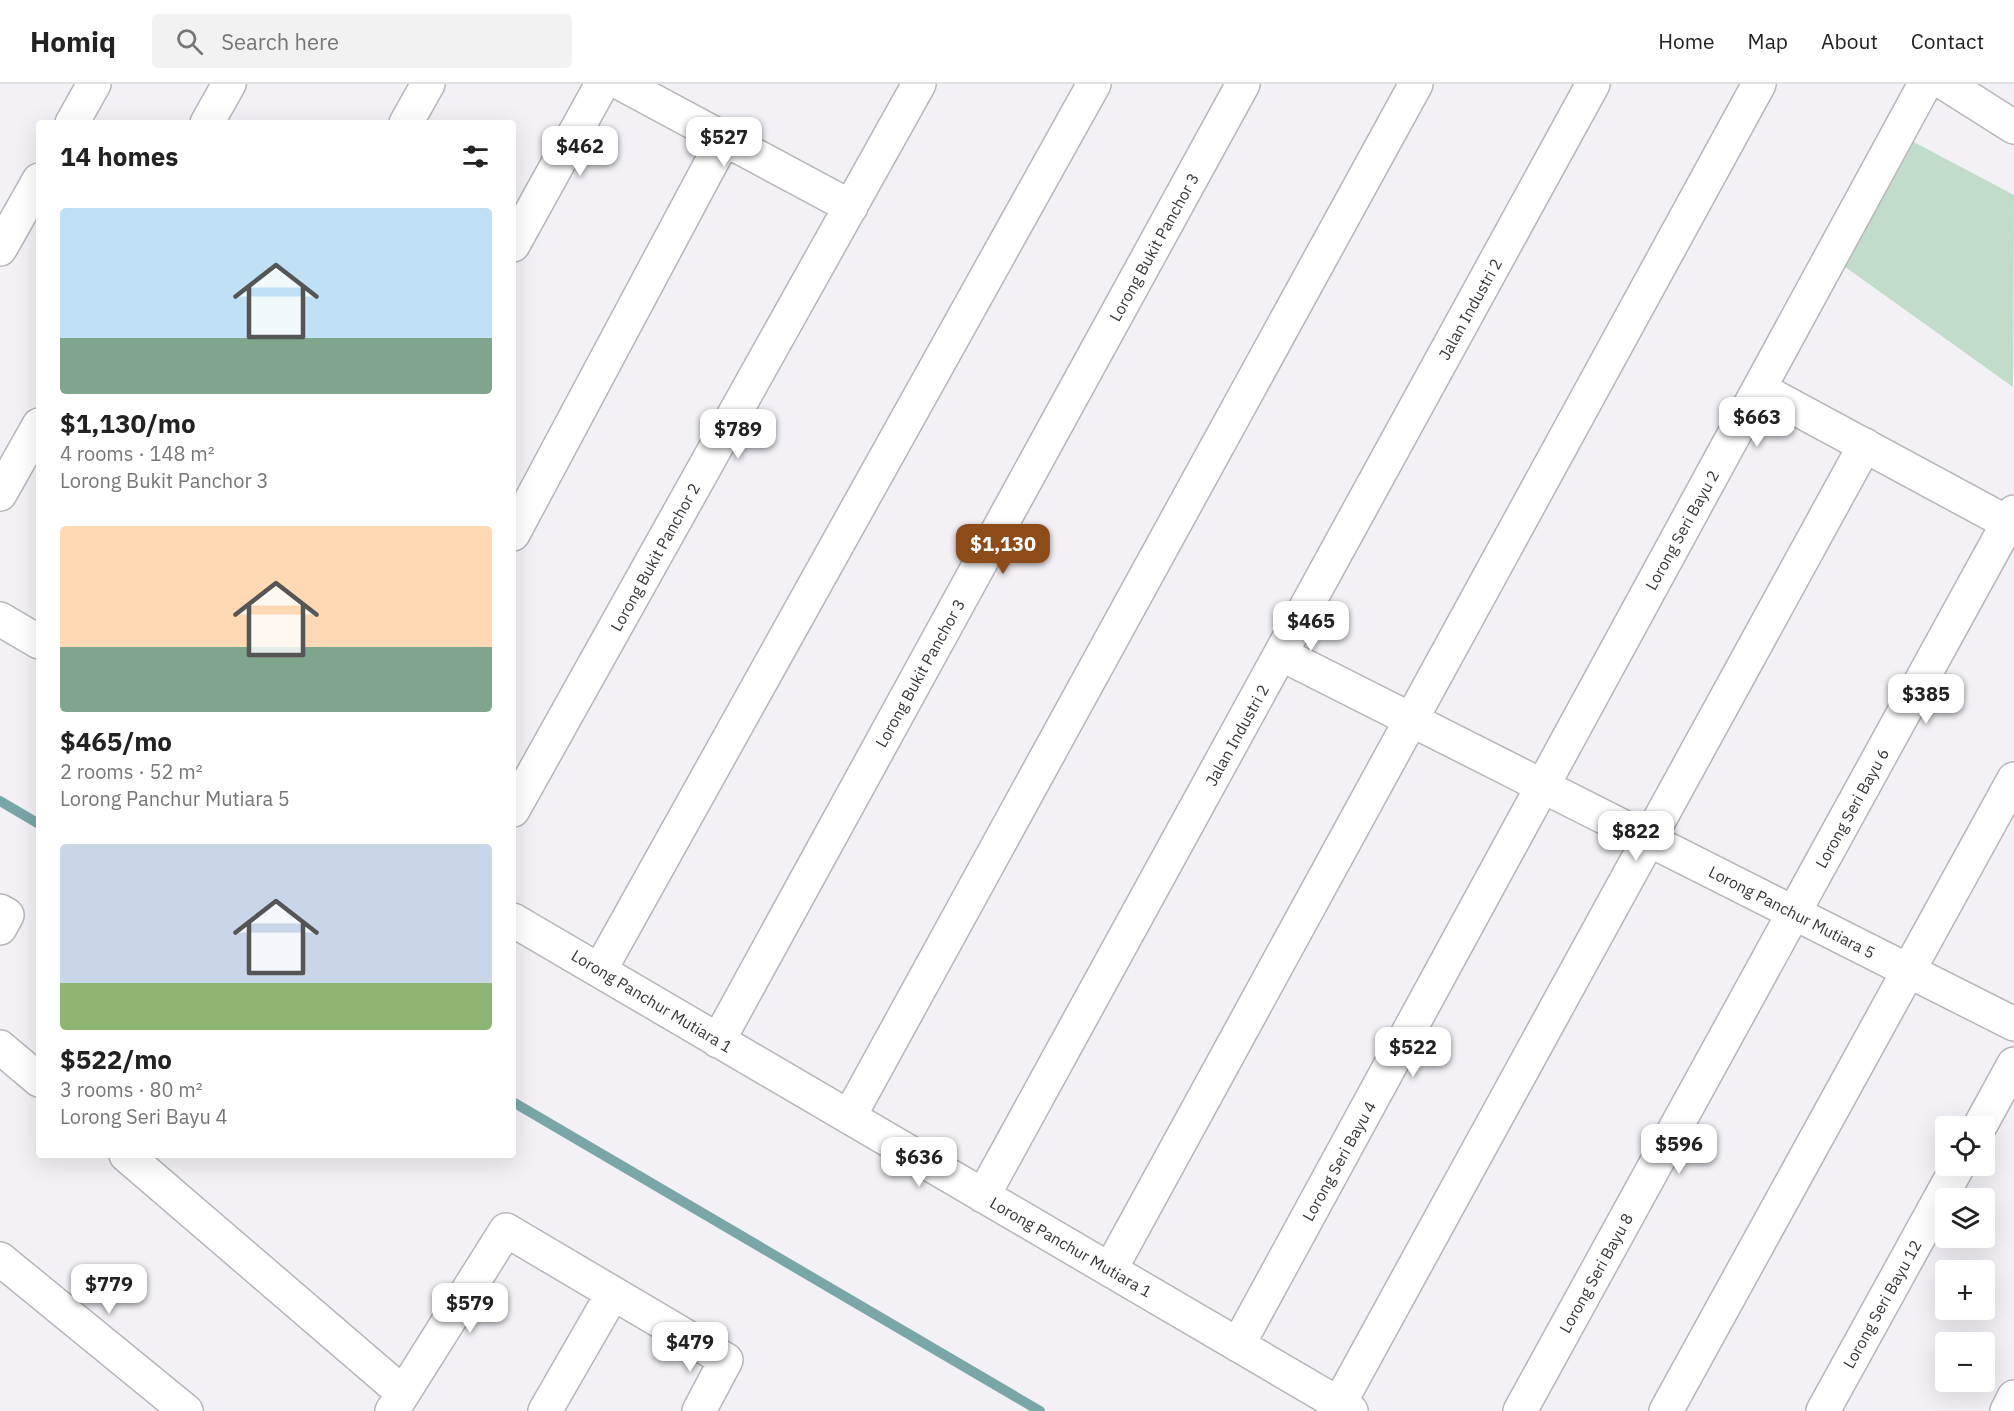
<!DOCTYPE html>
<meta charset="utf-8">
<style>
body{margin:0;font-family:"IBM Plex Sans",sans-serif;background:#f2f2f2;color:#222;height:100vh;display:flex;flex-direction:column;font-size:22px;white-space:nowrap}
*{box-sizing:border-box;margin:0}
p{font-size:20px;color:#767676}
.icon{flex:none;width:33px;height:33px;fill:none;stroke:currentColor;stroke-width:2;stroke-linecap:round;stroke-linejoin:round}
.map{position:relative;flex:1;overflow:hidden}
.panel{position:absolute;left:36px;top:36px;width:480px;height:1038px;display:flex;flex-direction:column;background:#fff;border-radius:6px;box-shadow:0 6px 24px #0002}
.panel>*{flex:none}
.controls{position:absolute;left:1935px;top:1032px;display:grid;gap:12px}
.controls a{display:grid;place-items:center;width:60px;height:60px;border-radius:6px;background:#fff;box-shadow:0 6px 24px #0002;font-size:30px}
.price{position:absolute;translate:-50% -51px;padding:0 14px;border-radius:12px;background:#fff;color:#222;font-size:20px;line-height:39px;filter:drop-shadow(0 2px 3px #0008)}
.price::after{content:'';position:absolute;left:50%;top:36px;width:18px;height:14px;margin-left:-9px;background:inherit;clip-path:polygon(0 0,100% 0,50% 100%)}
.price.active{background:#8d4b19;color:#fff}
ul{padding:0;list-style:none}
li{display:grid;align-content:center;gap:12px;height:318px;padding:0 24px}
li span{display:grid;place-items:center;height:186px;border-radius:6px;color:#555}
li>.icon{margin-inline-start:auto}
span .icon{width:108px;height:108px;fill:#fffc;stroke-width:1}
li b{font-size:26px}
h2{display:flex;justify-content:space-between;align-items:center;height:72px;padding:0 24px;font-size:26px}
header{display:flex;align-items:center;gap:36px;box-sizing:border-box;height:84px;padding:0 30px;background:#fff;border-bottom:2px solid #e0e0e0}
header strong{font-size:28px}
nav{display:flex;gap:33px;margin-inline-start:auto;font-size:21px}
.search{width:420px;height:54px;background:#f2f2f2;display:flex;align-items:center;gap:15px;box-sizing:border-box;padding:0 21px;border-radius:6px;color:#767676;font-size:22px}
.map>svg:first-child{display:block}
.green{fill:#c1dcca}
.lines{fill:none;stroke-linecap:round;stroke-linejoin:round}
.stream{stroke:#7aa6a7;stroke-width:10}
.minor-casing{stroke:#b7b5ba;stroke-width:36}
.minor{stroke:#fff;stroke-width:33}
.labels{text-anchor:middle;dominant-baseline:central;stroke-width:5;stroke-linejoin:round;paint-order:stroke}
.street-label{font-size:16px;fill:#373638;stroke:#fff}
</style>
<header>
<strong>Homiq</strong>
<div class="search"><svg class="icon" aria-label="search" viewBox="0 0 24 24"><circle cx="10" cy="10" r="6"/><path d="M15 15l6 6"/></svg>Search here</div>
<nav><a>Home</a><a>Map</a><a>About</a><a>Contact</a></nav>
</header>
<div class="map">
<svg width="2014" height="1327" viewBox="0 0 2014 1327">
<rect width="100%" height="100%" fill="#f3f1f6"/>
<!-- green -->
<path class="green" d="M 1910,56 L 2014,111 L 2013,303 L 1841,180 Z"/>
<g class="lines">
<!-- stream -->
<path class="stream" d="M 0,717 L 39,740
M 513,1018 L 1040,1327"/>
<!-- minor casing -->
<g class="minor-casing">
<path id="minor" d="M 622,0 L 851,123
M 1946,0 L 2014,43
M 72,39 L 94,0
M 207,39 L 229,0
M 406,39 L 428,0
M 513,161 L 602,0
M 0,165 L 39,96
M 1760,305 L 2008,439
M 0,410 L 39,341
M 513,450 L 724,55
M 0,535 L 39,558
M 1281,570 L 2014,940
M 513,726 L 919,0
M 0,827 L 7,831 L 0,844
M 513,836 L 1351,1327
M 600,886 L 1094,0
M 718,957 L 1243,0
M 0,963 L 39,996
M 849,1033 L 1416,0
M 1980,1042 L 2014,980
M 126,1071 L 403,1309
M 983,1112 L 1593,0
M 0,1175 L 186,1327
M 1110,1186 L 1759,0
M 1238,1261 L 1925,0
M 1339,1320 L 1865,361
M 392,1327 L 506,1146 L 726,1276 L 699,1327
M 545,1327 L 613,1209
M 1520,1327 L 2014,428
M 1666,1327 L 2014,695
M 1823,1327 L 1958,1082
M 2007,1327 L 2014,1313"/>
</g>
<!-- minor -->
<use href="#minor" class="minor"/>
</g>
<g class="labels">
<!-- street labels -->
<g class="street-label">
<text transform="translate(1154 163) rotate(-61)">Lorong Bukit Panchor 3</text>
<text transform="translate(1470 225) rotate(-61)">Jalan Industri 2</text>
<text transform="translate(1682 446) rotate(-61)">Lorong Seri Bayu 2</text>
<text transform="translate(655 473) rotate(-61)">Lorong Bukit Panchor 2</text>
<text transform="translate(920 589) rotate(-61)">Lorong Bukit Panchor 3</text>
<text transform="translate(1237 651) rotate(-61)">Jalan Industri 2</text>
<text transform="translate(1852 724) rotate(-61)">Lorong Seri Bayu 6</text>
<text transform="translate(1792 828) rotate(27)">Lorong Panchur Mutiara 5</text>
<text transform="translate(652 917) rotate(31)">Lorong Panchur Mutiara 1</text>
<text transform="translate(1339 1077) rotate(-61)">Lorong Seri Bayu 4</text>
<text transform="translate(1071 1163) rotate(30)">Lorong Panchur Mutiara 1</text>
<text transform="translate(1596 1189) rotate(-61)">Lorong Seri Bayu 8</text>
<text transform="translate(1882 1220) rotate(-61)">Lorong Seri Bayu 12</text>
</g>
</g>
</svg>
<div class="controls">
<a><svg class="icon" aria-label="locate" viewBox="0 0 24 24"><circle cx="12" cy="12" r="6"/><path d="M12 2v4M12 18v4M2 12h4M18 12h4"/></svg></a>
<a><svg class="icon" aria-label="layers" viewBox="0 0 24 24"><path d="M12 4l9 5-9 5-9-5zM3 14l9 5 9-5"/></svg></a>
<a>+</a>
<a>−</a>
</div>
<b class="price" style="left:724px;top:84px">$527</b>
<b class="price" style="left:580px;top:93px">$462</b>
<b class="price" style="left:1757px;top:364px">$663</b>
<b class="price" style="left:738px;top:376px">$789</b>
<b class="price active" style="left:1003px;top:491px">$1,130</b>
<b class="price" style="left:1311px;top:568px">$465</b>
<b class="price" style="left:1926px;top:641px">$385</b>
<b class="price" style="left:1636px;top:778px">$822</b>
<b class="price" style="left:1413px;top:994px">$522</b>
<b class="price" style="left:1679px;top:1091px">$596</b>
<b class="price" style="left:919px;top:1104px">$636</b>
<b class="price" style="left:109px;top:1231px">$779</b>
<b class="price" style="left:470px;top:1250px">$579</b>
<b class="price" style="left:690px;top:1289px">$479</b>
<section class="panel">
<h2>14 homes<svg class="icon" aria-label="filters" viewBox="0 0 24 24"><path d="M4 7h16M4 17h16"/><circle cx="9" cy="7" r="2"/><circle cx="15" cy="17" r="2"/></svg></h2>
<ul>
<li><span style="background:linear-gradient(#bfe0f5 70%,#7fa58c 0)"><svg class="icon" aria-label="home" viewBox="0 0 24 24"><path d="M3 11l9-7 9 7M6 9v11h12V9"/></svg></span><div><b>$1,130/mo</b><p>4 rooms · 148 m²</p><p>Lorong Bukit Panchor 3</p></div></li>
<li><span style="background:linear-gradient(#ffd9b3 65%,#7fa58c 0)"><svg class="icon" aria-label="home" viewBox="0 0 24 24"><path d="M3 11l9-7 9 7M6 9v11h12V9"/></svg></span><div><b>$465/mo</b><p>2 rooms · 52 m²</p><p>Lorong Panchur Mutiara 5</p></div></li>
<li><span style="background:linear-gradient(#c9d6e8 75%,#8fb573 0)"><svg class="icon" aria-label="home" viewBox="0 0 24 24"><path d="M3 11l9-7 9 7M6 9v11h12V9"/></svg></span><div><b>$522/mo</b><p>3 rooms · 80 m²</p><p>Lorong Seri Bayu 4</p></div></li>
</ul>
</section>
</div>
